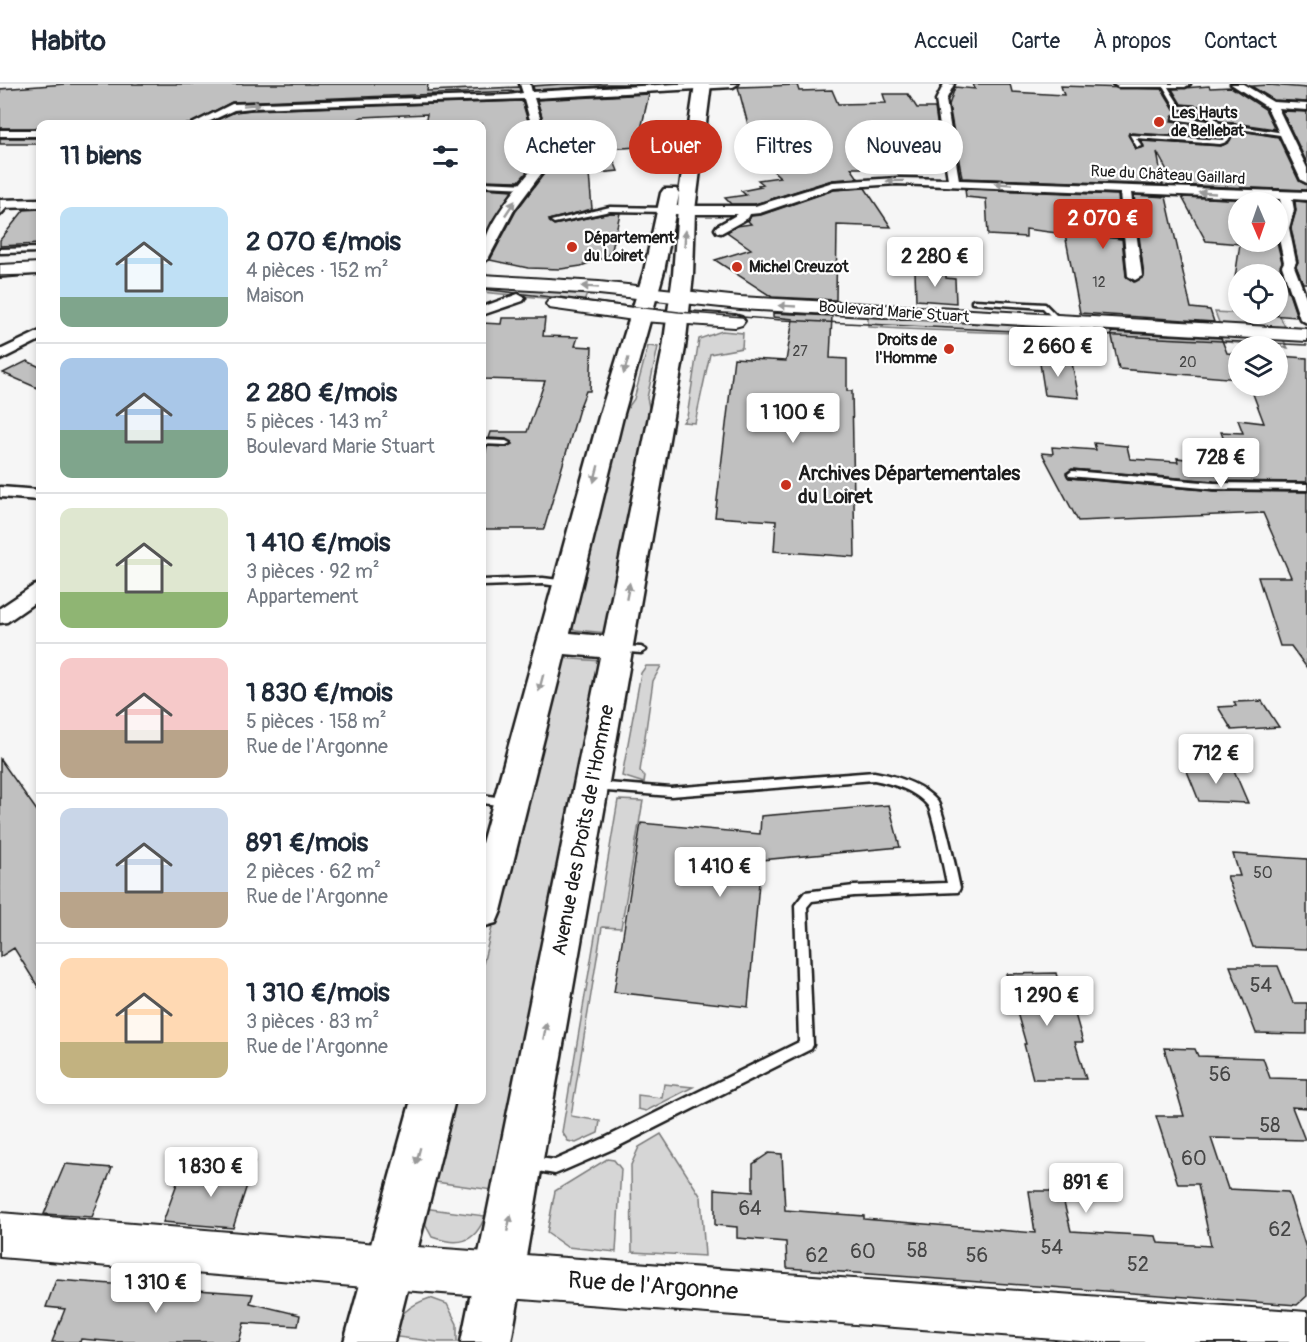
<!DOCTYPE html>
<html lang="fr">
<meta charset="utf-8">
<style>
body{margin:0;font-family:Pangolin,sans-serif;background:#f2f2f3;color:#1f2937;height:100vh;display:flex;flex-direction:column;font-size:22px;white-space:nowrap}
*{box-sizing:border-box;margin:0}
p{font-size:20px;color:#747a83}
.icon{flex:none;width:33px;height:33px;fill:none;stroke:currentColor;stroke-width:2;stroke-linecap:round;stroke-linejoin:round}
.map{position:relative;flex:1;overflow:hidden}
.sheet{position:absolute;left:36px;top:36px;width:450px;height:984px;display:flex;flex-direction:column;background:#fff;border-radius:12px;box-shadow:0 3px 9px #0003}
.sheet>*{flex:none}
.top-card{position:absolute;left:504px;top:36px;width:570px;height:54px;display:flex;gap:12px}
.needle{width:39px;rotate:178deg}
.tools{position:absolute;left:1228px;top:108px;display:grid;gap:12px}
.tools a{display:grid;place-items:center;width:60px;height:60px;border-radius:50%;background:#fff;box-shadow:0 3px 9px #0003;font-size:30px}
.price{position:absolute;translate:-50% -51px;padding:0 14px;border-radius:6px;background:#fff;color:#222;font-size:20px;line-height:39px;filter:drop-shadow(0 2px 3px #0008)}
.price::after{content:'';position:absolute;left:50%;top:36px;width:18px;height:14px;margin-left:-9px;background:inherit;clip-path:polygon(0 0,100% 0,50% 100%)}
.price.current{background:#c8321e;color:#fff}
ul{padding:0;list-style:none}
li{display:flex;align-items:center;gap:18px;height:150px;padding:0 24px}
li+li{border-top:2px solid #e0e1e3}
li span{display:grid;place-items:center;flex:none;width:168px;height:120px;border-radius:12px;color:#555}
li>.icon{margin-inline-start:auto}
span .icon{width:72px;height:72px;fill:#fffc;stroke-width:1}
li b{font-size:26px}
h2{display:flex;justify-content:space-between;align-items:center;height:72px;padding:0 24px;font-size:26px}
.tag{padding:0 21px;border-radius:27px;background:#fff;box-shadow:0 3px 9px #0003;font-size:21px;line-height:54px}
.tag.current{background:#c8321e;color:#fff}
header{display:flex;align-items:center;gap:36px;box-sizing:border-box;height:84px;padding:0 30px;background:#fff;border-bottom:2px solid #e0e1e3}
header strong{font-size:28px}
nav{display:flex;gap:33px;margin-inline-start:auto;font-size:21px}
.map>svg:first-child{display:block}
.green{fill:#d6d6d6;stroke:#797979;stroke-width:1.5}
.building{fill:#c0c0c0;stroke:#1c1c1c;stroke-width:1.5}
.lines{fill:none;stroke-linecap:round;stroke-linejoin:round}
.lane-casing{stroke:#1c1c1c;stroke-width:5}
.street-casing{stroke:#1c1c1c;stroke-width:5}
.secondary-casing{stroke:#1c1c1c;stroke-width:4}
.primary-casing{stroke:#1c1c1c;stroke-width:5}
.lane{fill:#fff;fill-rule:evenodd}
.street{fill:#fff;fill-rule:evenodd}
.secondary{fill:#fff;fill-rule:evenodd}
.primary{fill:#fff;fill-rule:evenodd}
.tram{stroke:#1c1c1c;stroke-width:1.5}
.oneway{fill:#999}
.poi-dot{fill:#c8321e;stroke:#fff;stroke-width:2}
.labels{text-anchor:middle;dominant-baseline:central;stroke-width:4.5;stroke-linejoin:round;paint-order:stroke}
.far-number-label{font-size:14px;fill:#454545}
.far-poi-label{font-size:16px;font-weight:bold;fill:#1c1c1c;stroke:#fff;text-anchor:start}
.far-street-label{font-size:16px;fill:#1c1c1c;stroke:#fff}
.number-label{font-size:16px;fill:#454545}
.poi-label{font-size:20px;font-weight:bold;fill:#1c1c1c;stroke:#fff;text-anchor:start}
.street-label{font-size:20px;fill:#1c1c1c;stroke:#fff}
.near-number-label{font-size:20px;fill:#454545}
.near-street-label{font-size:24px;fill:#1c1c1c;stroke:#fff}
</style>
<header>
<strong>Habito</strong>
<nav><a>Accueil</a><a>Carte</a><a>À propos</a><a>Contact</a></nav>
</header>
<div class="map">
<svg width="1307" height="1258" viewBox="0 0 1307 1258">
<rect width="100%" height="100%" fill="#f6f6f6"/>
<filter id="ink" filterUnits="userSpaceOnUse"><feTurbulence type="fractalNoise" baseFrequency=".0167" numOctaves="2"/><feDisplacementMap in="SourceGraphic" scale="12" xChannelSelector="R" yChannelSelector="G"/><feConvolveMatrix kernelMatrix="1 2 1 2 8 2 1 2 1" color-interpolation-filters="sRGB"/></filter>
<g filter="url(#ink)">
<!-- green -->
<path class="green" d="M 482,200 L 588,207 L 584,218 L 482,208 Z
M 1215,228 L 1280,232 L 1285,243 L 1220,241 Z
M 868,231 L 1281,252 L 1288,264 C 1149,248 1008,252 868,243 Z
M 722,247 L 743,249 L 742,264 L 710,270 L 695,339 L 683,338 L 687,333 L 699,255 Z
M 648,262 L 658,263 L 647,314 L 652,336 L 608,549 L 565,545 L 620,335 L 634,315 Z
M 558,574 L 602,577 L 492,1106 L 429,1097 L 449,1016 L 482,1016 L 482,884 Z
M 646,582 L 661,582 L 653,597 L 640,687 L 645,692 L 644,699 L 622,692 L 641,589 Z
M 618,716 L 643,717 L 621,844 L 602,843 L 571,1032 L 600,1037 L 598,1049 L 576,1059 L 568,1057 L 562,1048 Z
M 664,1000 L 693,1003 L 646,1027 L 638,1025 L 638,1011 L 662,1014 Z
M 661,1050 L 701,1113 L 705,1172 L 632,1168 L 631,1081 L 639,1063 Z
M 607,1075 L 614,1076 L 621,1085 L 616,1168 L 567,1163 L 547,1149 L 555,1107 Z
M 423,1124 L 485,1132 C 475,1160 458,1162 432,1153 L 424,1138 Z
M 430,1214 L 447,1220 L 457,1240 L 457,1258 L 438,1258 L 389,1252 C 398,1231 409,1221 430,1214 Z"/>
<!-- building -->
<path class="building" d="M 65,0 L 428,0 L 427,7 L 519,3 L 520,7 L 232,18 L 190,40 L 40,40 L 40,44 L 0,44 L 0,5 Z
M 561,0 L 635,0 L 534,6 L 533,2 Z
M 973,0 L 1010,0 L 1012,8 L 1064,11 L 1061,2 L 1162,5 L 1174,25 L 1196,29 L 1206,35 L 1175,30 L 1171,37 L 1225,45 L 1222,54 L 1129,49 L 1136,65 L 1144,63 L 1141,57 L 1221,62 L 1229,58 L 1235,46 L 1278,53 L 1299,97 L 1307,101 L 1307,106 L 1175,101 L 1157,68 L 1163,101 L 962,94 L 949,21 L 955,3 L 975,5 Z
M 797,1 L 799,7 L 832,6 L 838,20 L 886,19 L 883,10 L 908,10 L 917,24 L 935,24 L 939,52 L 907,53 L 919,84 L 851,84 L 858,94 L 832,96 L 755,120 L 731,120 L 725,114 L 746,111 L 741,107 L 761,103 L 758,101 L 763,100 L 758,96 L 780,93 L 756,71 L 738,3 Z
M 1269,1 L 1307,4 L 1307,18 L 1274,16 L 1251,2 Z
M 1209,2 L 1210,4 L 1231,3 L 1265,25 L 1275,45 L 1220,37 L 1203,23 L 1181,20 L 1172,5 Z
M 649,10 L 637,63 L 609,65 L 618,87 L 589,90 L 592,125 L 549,136 L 554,141 L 610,129 L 620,129 L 612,166 L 606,173 L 581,182 L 561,185 L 528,184 L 490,176 L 516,127 L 555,75 L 537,16 Z
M 522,17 L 539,74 L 519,97 L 482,96 L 482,40 L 425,40 L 427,30 L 362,33 L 358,35 L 357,40 L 333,40 L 334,38 L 208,40 L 235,28 L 252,26 Z
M 1282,27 L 1307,28 L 1307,79 Z
M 0,54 L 40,54 L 40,60 L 0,60 Z
M 482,104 L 513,106 L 492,137 L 482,162 Z
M 865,104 L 891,143 L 837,141 L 836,216 L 772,213 L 715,176 L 751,165 L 727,148 L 737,142 L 751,140 L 748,137 L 751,132 L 761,131 L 834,106 Z
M 965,105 L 1118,111 L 1121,147 L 1087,144 L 1083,149 L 1085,151 L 1122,155 L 1126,192 L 1134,198 L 1144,192 L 1134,111 L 1166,113 L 1191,224 L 1210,226 L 1214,238 L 1080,229 L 1065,150 L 1026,145 L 1026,153 L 988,151 L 986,115 L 966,113 Z
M 1182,113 L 1278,117 L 1278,136 L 1278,118 L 1239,118 L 1239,158 L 1277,158 L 1282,178 L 1280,183 L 1297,233 L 1257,230 L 1278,230 L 1278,190 L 1239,190 L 1239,218 L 1233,207 L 1240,160 L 1206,157 Z
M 1295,117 L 1307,118 L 1307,199 L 1303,199 L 1296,182 L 1298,178 L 1291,144 L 1296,127 Z
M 40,125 L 40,160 L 0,162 L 0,156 L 24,126 Z
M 915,187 L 946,190 L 946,194 L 955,195 L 956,219 L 916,216 Z
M 773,229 L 832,232 L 830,274 L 847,275 L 847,307 L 852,307 L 855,473 L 774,467 L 776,437 L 715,433 L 734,274 L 786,277 L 793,235 L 773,233 Z
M 502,234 L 545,234 L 543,252 L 578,253 L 575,262 L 592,263 L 590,307 L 586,307 L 579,325 L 544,445 L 482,445 L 482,385 L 487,362 L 506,363 L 512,360 L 506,355 L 489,354 L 491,348 L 527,348 L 545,297 L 482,295 L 482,239 L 501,240 Z
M 1111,248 L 1221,254 L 1227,269 L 1239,270 L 1239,295 L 1119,285 Z
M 1278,272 L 1307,274 L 1307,398 L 1214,397 L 1072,385 L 1066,389 L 1069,394 L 1214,407 L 1307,408 L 1307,584 L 1291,562 L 1280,562 L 1258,493 L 1291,493 L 1263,429 L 1078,437 L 1042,369 L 1053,370 L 1052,363 L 1096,366 L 1094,359 L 1127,362 L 1130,375 L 1178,378 L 1177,374 L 1233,381 L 1221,348 L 1243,349 L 1238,336 L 1264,339 L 1250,302 L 1278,302 Z
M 1039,273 L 1063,275 L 1063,279 L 1072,279 L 1079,314 L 1045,311 Z
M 27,277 L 40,283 L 40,305 L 3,289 Z
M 1262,617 L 1279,643 L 1232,646 L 1218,623 L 1236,622 L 1234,618 Z
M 0,675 L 40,731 L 40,906 L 14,864 L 0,873 Z
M 1185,682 L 1233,684 L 1248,719 L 1199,717 Z
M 889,721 L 900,763 L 761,776 L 748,923 L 614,908 L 641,739 L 760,750 L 761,732 Z
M 1233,770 L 1307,775 L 1307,865 L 1253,863 L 1227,792 L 1240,792 Z
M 1230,882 L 1278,882 L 1293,919 L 1307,919 L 1307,950 L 1256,949 Z
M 1056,889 L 1065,923 L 1073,923 L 1083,958 L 1075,958 L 1086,995 L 1033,995 L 1024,960 L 1026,960 L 1006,890 Z
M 1164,964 L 1195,965 L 1198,972 L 1263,974 L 1270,994 L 1307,995 L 1307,1024 L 1292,1023 L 1305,1056 L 1211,1054 L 1228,1105 L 1288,1108 L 1307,1167 L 1307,1212 L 1297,1221 L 787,1184 L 786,1158 L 737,1154 L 737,1143 L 715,1141 L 715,1105 L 753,1108 L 753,1080 L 769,1069 L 782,1070 L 785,1126 L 864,1132 L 864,1135 L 1035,1149 L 1029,1107 L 1061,1107 L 1071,1147 L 1156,1152 L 1158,1159 L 1211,1162 L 1198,1100 L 1178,1100 L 1156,1032 L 1184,1032 Z
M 228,1075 L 255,1077 L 233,1144 L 163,1138 L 179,1094 L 221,1097 Z
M 65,1080 L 112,1084 L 92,1133 L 44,1130 Z
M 56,1196 L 253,1210 L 250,1219 L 300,1231 L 298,1242 L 244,1239 L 239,1258 L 117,1258 L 81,1255 L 80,1258 L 52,1258 L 65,1225 L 46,1223 Z"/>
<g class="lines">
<!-- lane casing -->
<g class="lane-casing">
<path id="lane" d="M 1162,0 L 1166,0 L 1180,22 C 1197,22 1208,24 1219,39 L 1290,50 L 1287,52 L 1233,44 C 1230,53 1230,58 1220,60 L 1136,54 L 1142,62 L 1137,63 L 1130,51 L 1224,56 L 1228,43 L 1173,35 L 1175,32 L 1213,38 C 1202,25 1192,26 1176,24 Z
M 482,98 L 527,100 L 530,102 L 527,104 L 482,102 Z
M 5,119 L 10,120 L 0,131 L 0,125 Z
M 610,123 L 667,124 L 670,126 L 667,128 L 610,127 L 554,139 L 551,137 Z
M 1087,146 L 1132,150 L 1135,152 L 1132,154 L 1085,149 L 1085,147 Z
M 40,164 L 40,168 L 0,169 L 0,165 Z
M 974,216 L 1045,220 L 1063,238 L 1058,239 L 1043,224 L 972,219 L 972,217 Z
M 482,356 L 506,357 L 510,359 L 506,361 L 482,360 Z
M 1072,387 L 1214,399 L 1307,400 L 1307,406 L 1214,405 L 1069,392 L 1068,390 Z
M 543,494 L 567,497 L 572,500 L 567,503 L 543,500 L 482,502 L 482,496 Z
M 620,562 L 641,563 L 646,566 L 641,569 L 616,567 L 615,565 Z
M 874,688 C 897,692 921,699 937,717 C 943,724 957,790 960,804 L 958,808 L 854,812 L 812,817 L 807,823 L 813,961 L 811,965 L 615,1064 L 560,1088 L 555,1090 L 525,1085 L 523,1080 L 525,1075 L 530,1073 L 555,1076 L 605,1054 L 799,958 L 795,821 L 805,808 L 854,802 L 947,799 C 944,786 933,729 928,722 C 915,706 893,700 874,696 L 671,712 L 594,706 L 590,705 L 588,702 L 590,699 L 594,698 L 671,704 Z
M 482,711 L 510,715 L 512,718 L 510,721 L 506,722 L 482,719 Z"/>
</g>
<!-- street casing -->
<g class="street-casing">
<path id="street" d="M 520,0 L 530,0 L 532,8 L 676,0 L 738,0 L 733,3 L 534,14 L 553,74 L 514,126 L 488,175 L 482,179 C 478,145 521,100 541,74 L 524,15 L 252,24 L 234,26 L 204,40 L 192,40 L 232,20 L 509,11 L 523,9 Z
M 944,0 L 954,0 L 946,16 L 959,96 L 1307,108 L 1307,116 L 1292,115 L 1294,126 L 1289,144 L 1296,178 L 1294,182 L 1307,216 L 1307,239 L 1300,235 L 1282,182 L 1284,178 L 1278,150 L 1282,126 L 1280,115 L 1131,109 L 1142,192 L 1135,196 L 1128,192 L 1120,109 L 897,100 L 834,104 L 760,129 L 750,130 L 748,134 L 721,149 L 717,148 L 715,145 L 717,142 L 738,130 L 667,130 L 661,126 L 667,122 L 755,122 L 833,98 L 897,94 L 948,95 L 936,16 Z
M 1113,0 L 1190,0 L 1185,3 L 1118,3 Z
M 1231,0 L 1243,0 L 1273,18 L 1307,20 L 1307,26 L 1278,24 L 1307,84 L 1307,99 L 1301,96 L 1267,23 Z
M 0,46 L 40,46 L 40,52 L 0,52 Z
M 40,115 L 40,123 L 0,124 L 0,116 Z
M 518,210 L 525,214 L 523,217 L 482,231 L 482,223 Z
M 40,247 L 40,256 L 0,276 L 0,266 Z
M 0,403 L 40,406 L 40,416 L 0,413 Z
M 40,500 L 40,515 L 7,538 L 0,539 L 0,524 L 33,502 Z"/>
</g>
<!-- secondary casing -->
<g class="secondary-casing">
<path id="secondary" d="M 40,179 L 40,190 L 0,193 L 0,181 Z
M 482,191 L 599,198 L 740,213 L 1307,245 L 1307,257 L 740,225 L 599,210 L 482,203 Z
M 556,214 L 641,225 L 735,231 L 742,233 L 745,237 L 742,241 L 735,243 L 641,237 L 549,224 L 546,220 L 549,216 Z
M 0,1129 L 389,1161 L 1307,1228 L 1307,1258 L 1094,1258 L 389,1205 L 0,1173 Z"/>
</g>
<!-- primary casing -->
<g class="primary-casing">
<path id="primary" d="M 695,0 L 711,0 L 695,126 L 693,191 L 685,264 L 511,1258 L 461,1258 L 600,573 L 565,570 L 501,827 L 496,839 L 482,843 L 482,759 L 599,333 L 644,187 L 661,109 L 664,105 L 676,105 L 679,109 ZM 679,110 L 673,191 L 663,264 L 604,552 L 570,549 L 623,333 L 664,187 Z
M 411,1016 L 455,1016 L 394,1258 L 344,1258 Z"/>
</g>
<!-- lane -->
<use href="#lane" class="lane"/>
<!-- street -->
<use href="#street" class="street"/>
<!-- secondary -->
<use href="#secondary" class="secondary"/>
<!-- primary -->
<use href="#primary" class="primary"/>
<!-- tram -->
<path class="tram" d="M 0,192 L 40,191
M 482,205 L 679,228 L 782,236 L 1307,261"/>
</g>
<!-- one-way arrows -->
<defs><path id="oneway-solid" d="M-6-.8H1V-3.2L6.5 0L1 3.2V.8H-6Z" transform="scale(1.5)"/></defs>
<g class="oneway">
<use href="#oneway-solid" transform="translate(252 21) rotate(-4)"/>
<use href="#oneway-solid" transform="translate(895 97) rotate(179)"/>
<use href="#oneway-solid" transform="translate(1003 100) rotate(-177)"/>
<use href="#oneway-solid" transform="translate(1207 109) rotate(-177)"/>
<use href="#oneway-solid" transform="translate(510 124) rotate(-56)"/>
<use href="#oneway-solid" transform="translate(685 154) rotate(-87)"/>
<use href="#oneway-solid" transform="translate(590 203) rotate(-176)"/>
<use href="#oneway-solid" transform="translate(787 222) rotate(-177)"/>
<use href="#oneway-solid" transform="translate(626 282) rotate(107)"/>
<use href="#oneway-solid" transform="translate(596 390) rotate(105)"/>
<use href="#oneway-solid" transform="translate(628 507) rotate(-79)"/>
<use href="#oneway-solid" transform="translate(541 599) rotate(105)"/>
<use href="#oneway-solid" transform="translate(545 947) rotate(-79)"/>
<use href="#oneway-solid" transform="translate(418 1072) rotate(105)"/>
<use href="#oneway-solid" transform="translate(509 1139) rotate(-78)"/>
</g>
</g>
<!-- markers -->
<g class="poi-dot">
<circle cx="1159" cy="38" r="6"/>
<circle cx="572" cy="163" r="6"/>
<circle cx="737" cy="183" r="6"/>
<circle cx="949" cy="265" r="6"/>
<circle cx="786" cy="401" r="6"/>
</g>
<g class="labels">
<!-- far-number labels -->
<g class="far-number-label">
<text x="1099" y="198">12</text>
<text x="800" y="267">27</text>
<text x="1188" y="278">20</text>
</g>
<!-- far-poi labels -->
<g class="far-poi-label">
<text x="1171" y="29">Les Hauts<tspan x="1171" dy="18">de Bellebat</tspan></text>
<text x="584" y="154">Département<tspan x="584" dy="18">du Loiret</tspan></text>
<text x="749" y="183">Michel Creuzot</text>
<text x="937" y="256" text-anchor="end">Droits de<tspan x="937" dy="18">l'Homme</tspan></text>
</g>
<!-- far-street labels -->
<g class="far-street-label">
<text transform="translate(1168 91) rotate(3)">Rue du Château Gaillard</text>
<text transform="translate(894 228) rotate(4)">Boulevard Marie Stuart</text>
</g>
<!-- number labels -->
<g class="number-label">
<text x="1263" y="789">50</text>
</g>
<!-- poi labels -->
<g class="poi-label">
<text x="798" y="389">Archives Départementales<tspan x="798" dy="23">du Loiret</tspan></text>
</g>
<!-- street labels -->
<g class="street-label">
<text transform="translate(583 746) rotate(-79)">Avenue des Droits de l'Homme</text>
</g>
<!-- near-number labels -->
<g class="near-number-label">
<text x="1261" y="901">54</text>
<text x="1220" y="990">56</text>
<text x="1270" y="1041">58</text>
<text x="1194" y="1074">60</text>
<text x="750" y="1124">64</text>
<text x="1280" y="1145">62</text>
<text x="1052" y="1163">54</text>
<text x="917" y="1166">58</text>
<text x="863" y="1167">60</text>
<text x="817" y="1171">62</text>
<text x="977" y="1171">56</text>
<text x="1138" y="1180">52</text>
</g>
<!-- near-street labels -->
<g class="near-street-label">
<text transform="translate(653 1202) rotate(4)">Rue de l'Argonne</text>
</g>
</g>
</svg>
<div class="tools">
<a><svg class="needle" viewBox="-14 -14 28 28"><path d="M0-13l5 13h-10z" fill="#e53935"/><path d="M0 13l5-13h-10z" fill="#747a83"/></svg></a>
<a><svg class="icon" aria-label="locate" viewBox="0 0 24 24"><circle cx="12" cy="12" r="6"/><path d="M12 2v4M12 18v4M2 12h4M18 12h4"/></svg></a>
<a><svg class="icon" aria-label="layers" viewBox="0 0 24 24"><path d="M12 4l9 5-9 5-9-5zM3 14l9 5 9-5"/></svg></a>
</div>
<b class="price current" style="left:1103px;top:166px">2 070 €</b>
<b class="price" style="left:935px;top:204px">2 280 €</b>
<b class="price" style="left:1058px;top:294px">2 660 €</b>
<b class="price" style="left:793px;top:360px">1 100 €</b>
<b class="price" style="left:1221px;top:405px">728 €</b>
<b class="price" style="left:1216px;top:701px">712 €</b>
<b class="price" style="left:720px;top:814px">1 410 €</b>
<b class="price" style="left:1047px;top:943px">1 290 €</b>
<b class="price" style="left:211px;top:1114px">1 830 €</b>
<b class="price" style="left:1086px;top:1130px">891 €</b>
<b class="price" style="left:156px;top:1230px">1 310 €</b>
<div class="top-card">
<a class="tag">Acheter</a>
<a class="tag current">Louer</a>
<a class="tag">Filtres</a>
<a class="tag">Nouveau</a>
</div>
<section class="sheet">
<h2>11 biens<svg class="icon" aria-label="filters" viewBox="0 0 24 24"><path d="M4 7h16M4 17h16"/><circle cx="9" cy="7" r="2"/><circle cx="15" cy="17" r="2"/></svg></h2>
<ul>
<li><span style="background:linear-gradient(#bfe0f5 75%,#7fa58c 0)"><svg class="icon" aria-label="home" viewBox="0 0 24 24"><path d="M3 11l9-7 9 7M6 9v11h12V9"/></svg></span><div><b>2 070 €/mois</b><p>4 pièces · 152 m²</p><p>Maison</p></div></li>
<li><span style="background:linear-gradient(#a9c7e8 60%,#7fa58c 0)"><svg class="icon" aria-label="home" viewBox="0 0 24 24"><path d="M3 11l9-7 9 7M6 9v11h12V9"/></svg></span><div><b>2 280 €/mois</b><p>5 pièces · 143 m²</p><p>Boulevard Marie Stuart</p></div></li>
<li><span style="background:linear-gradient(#dfe7d0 70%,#8fb573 0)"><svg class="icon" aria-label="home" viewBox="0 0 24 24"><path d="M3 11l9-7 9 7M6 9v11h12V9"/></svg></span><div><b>1 410 €/mois</b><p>3 pièces · 92 m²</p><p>Appartement</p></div></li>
<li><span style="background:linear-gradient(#f6c9c9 60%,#b9a48a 0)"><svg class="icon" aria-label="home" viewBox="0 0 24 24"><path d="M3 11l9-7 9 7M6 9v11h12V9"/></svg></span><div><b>1 830 €/mois</b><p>5 pièces · 158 m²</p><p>Rue de l'Argonne</p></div></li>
<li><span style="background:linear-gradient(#c9d6e8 70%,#b9a48a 0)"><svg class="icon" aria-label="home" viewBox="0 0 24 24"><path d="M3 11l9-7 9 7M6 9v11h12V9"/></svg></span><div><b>891 €/mois</b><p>2 pièces · 62 m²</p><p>Rue de l'Argonne</p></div></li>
<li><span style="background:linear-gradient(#ffd9b3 70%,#c2b280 0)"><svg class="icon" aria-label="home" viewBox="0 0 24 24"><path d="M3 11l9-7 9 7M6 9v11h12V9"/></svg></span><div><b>1 310 €/mois</b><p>3 pièces · 83 m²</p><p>Rue de l'Argonne</p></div></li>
</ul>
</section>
</div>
